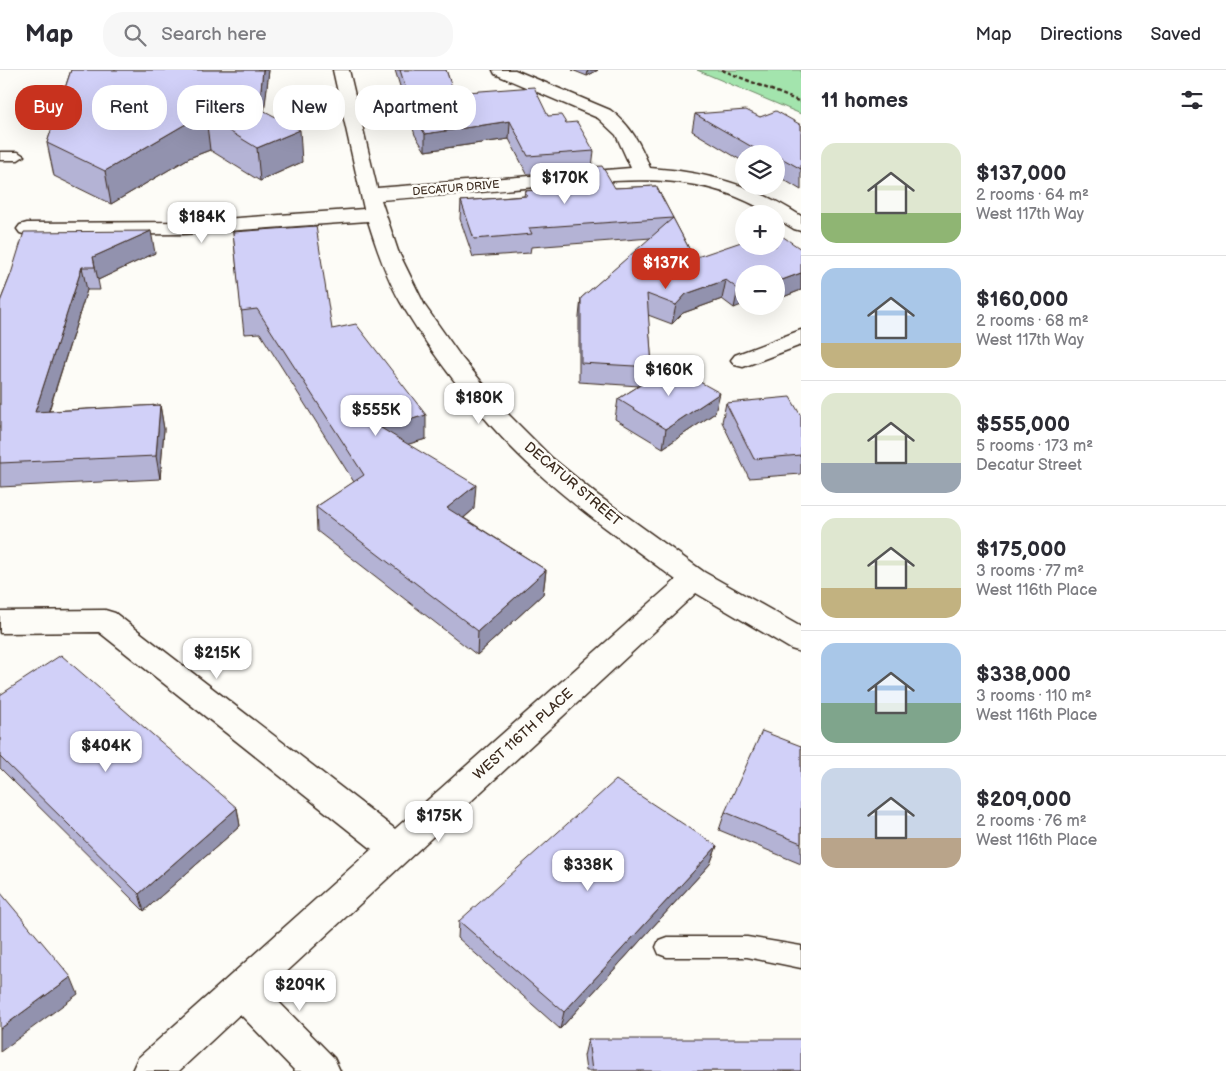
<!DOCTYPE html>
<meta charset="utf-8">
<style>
body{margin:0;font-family:"Balsamiq Sans",sans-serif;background:#f7f7f7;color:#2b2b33;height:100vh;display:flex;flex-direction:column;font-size:19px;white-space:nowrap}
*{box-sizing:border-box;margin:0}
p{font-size:16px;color:#7c7c81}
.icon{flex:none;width:28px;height:28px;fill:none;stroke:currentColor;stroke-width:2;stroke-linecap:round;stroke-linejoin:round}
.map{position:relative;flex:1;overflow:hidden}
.details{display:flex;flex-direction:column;background:#fff;width:425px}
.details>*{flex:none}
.banner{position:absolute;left:15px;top:15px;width:475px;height:45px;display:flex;gap:10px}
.fabs{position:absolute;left:735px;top:75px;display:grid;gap:10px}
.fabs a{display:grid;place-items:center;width:50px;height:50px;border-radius:50%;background:#fff;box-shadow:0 5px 20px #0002;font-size:25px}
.price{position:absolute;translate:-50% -42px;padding:0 11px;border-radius:10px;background:#fff;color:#222;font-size:16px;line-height:32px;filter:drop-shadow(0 1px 2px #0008)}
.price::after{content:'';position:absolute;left:50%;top:30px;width:15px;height:11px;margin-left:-8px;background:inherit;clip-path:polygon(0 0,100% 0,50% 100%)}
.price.selected{background:#c8321e;color:#fff}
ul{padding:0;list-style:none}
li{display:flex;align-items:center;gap:15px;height:125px;padding:0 20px}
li+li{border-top:1px solid #e1e1e2}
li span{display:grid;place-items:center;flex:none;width:140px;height:100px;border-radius:15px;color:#555}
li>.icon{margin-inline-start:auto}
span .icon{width:60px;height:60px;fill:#fffc;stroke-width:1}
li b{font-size:21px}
h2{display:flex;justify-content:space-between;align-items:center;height:60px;padding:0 20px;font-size:21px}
.pill{padding:0 18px;border-radius:20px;background:#fff;box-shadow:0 5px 20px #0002;font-size:18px;line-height:45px}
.pill.selected{background:#c8321e;color:#fff}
header{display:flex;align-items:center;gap:30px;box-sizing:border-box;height:70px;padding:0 25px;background:#fff;border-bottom:1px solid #e1e1e2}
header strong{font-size:24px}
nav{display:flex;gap:28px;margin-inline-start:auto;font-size:18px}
.search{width:350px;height:45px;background:#f7f7f7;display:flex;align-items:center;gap:12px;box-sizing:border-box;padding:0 18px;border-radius:20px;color:#7c7c81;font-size:19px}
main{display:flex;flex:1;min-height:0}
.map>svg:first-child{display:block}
.green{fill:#a3e4ad;stroke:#6f8766}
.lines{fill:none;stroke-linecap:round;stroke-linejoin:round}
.lane-casing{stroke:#3b2a1e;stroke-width:3}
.street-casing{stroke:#3b2a1e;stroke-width:3}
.path{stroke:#3b2a1e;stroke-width:2.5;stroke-dasharray:4 2.5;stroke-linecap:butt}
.lane{fill:#fdfcf7;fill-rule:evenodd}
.street{fill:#fdfcf7;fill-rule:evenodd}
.wall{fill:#b4b3d5;stroke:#3b2a1e}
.shaded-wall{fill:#9292ae;stroke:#3b2a1e}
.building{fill:#d1d0f8;stroke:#3b2a1e}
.labels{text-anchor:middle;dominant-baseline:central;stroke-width:5;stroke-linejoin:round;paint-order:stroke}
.far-street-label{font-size:11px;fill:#3b2a1e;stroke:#fdfcf7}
.street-label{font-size:14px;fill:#3b2a1e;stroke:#fdfcf7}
</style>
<header>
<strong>Map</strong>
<div class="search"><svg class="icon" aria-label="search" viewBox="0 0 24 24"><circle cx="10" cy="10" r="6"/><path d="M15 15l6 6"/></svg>Search here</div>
<nav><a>Map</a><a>Directions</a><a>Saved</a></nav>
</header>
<main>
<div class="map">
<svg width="801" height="1001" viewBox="0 0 801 1001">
<rect width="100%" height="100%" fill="#fdfcf7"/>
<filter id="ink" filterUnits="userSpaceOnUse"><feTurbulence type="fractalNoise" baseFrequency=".02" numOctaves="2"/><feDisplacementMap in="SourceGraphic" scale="10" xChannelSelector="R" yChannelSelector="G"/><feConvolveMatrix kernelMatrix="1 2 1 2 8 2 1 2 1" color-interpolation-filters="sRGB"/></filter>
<g filter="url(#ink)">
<!-- green -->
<path class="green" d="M 697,0 L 801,0 L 801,44 Z"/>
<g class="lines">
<!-- lane casing -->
<g class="lane-casing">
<path id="lane" d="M 0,82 L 18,82 L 24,86 L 18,90 L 0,90 Z
M 667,867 L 747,867 L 801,876 L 801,898 L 747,887 L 667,887 L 659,884 L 656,877 L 659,870 Z"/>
</g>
<!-- street casing -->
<g class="street-casing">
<path id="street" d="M 333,0 L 349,0 L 377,118 L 631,98 L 616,65 L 598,48 L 495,4 L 493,0 L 515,0 L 610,40 C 631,55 641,75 650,98 C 707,102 753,115 801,146 L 801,161 L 794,159 L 776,148 L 776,144 L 770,144 C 695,97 619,111 536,117 C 484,122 432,126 381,130 L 398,181 L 425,236 L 461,287 L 508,344 L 552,388 L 596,424 L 704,502 L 801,557 L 801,582 L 791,579 L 696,523 L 267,920 L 334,988 L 340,1001 L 295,1001 L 240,944 L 179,1001 L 132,1001 L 138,988 L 372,779 L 99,562 L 0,563 L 0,541 L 105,540 L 115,543 L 395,759 L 676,510 C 628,474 578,440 535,400 C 488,358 437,292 404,238 C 388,212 377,180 368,151 L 183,164 L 27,165 L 20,163 L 17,159 L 20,155 L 27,153 L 183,152 L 364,139 Z
M 801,260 L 801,275 L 743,297 L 735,295 L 731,290 L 735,285 Z"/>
</g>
<!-- path -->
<path class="path" d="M 722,0 L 801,32"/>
<!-- lane -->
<use href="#lane" class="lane"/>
<!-- street -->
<use href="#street" class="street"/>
</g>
<!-- wall -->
<path class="wall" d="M 71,0 L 269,0 L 264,41 L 302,92 L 260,111 L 210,80 L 189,88 L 111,134 L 54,106 L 47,73 Z
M 395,0 L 446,0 L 454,23 L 548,46 L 566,53 L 594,81 L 592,97 L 615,118 L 656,116 L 694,188 L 801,179 L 801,220 L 778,229 L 776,228 L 776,204 L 734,238 L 722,229 L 683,243 L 672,254 L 648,245 L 652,297 L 649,309 L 715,343 L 663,378 L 615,349 L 618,329 L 639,316 L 579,312 L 579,247 L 581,228 L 651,168 L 531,177 L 530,183 L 473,187 L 460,149 L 461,131 L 524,126 L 525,121 L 534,120 L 535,104 L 527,104 L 509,69 L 425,81 L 415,65 Z
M 572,0 L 598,0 L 587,6 Z
M 695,44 L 760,47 L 801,55 L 801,120 L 776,105 L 776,84 L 744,84 L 744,92 L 692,61 Z
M 233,162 L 332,259 L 426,369 L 408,374 L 474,439 L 464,448 L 546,500 L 543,524 L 477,585 L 317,461 L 316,437 L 354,412 L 260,263 L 244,264 Z
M 155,183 L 98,210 L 100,220 L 87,220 L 49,341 L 160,335 L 164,359 L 160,409 L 0,417 L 0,232 L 11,204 Z
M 726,333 L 801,346 L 801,404 L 749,408 L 722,352 Z
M 0,625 L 237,738 L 240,756 L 144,841 L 0,698 Z
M 801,676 L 801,794 L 719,760 L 725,742 Z
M 717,776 L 710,794 L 560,959 L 458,868 L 459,851 Z
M 588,969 L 801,1001 L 586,1001 L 584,986 Z"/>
<!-- shaded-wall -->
<path class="shaded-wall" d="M 263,0 L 269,0 L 261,71 L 259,38 Z
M 588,0 L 598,0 L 587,6 Z
M 206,47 L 210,80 L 189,88 L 111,134 L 105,101 L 184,55 Z
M 510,51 L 509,69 L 425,81 L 425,64 Z
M 300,60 L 302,92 L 260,111 L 257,78 Z
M 765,78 L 764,84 L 758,84 L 759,81 Z
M 151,161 L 155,183 L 98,210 L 93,187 Z
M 82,197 L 87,220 L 41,365 L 35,342 Z
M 801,203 L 801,220 L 778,229 L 782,210 Z
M 726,210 L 722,229 L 683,243 L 672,254 L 676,235 L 686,224 Z
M 744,217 L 744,234 L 734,238 L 738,219 Z
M 720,323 L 715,343 L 663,378 L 666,359 Z
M 160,335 L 164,359 L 160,409 L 156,386 Z
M 426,345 L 426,369 L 382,382 L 381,358 Z
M 476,415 L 474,439 L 447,462 L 447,438 Z
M 546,500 L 543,524 L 477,585 L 478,561 Z
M 237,738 L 240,756 L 144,841 L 139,824 Z
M 717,776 L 710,794 L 560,959 L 564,942 Z
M 71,907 L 78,924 L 0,982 L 0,959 Z"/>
<!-- building -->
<path class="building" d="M 71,0 L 263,0 L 259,38 L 300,60 L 257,78 L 206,47 L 184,55 L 105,101 L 47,73 Z
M 400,0 L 446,0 L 454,23 L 534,17 L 548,46 L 561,45 L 566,53 L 577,52 L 594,81 L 528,86 L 510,51 L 425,64 L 415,48 Z
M 746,40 L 760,47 L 776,41 L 801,55 L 801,99 L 776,85 L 776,84 L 774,84 L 765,78 L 759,81 L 695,44 Z
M 602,96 L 615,118 L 656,116 L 673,148 L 529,158 L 532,164 L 474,169 L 461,131 L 527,126 L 525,121 L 544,119 L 535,101 Z
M 673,148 L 694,188 L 744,171 L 744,176 L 776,176 L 776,162 L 801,179 L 801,203 L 782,210 L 776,206 L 776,204 L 744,204 L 744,217 L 738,219 L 726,210 L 686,224 L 676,235 L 647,224 L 652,297 L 581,293 L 581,228 Z
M 316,156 L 332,259 L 356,254 L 426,345 L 381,358 L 476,415 L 447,438 L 546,500 L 478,561 L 316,437 L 364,405 L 257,239 L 241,241 L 233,162 Z
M 151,161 L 93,187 L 95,197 L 82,197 L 35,342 L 160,335 L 156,386 L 0,393 L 0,232 L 11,204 L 24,162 Z
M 671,296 L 720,323 L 666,359 L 618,329 Z
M 790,327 L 801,346 L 801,385 L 754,389 L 726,333 Z
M 61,585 L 237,738 L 139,824 L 0,687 L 0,625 Z
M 762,661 L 801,676 L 801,773 L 725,742 Z
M 616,710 L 717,776 L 564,942 L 459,851 Z
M 0,822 L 71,907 L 0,959 Z
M 588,969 L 801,969 L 801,1001 L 592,1001 Z"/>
</g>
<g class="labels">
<!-- far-street labels -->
<g class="far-street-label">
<text transform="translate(456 118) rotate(-5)">DECATUR DRIVE</text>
</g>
<!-- street labels -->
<g class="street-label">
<text transform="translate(573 414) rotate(40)">DECATUR STREET</text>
<text transform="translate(523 664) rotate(-42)">WEST 116TH PLACE</text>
</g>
</g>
</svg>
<div class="fabs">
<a><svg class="icon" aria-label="layers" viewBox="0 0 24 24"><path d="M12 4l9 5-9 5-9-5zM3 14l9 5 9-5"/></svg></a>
<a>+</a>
<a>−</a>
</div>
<b class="price" style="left:565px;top:135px">$170K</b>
<b class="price" style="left:202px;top:174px">$184K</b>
<b class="price selected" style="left:666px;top:220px">$137K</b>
<b class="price" style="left:669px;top:327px">$160K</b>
<b class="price" style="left:479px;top:355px">$180K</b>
<b class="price" style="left:376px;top:367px">$555K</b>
<b class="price" style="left:217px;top:610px">$215K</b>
<b class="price" style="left:106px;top:703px">$404K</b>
<b class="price" style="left:439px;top:773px">$175K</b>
<b class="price" style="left:588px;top:822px">$338K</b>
<b class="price" style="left:300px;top:942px">$209K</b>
<div class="banner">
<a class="pill selected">Buy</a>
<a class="pill">Rent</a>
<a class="pill">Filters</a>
<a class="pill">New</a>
<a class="pill">Apartment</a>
</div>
</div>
<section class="details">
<h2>11 homes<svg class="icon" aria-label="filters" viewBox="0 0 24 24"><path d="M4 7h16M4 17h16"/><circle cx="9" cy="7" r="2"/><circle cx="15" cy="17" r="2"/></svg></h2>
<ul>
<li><span style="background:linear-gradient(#dfe7d0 70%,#8fb573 0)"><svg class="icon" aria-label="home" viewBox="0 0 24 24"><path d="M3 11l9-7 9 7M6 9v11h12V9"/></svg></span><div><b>$137,000</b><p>2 rooms · 64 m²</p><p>West 117th Way</p></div></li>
<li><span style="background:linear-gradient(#a9c7e8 75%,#c2b280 0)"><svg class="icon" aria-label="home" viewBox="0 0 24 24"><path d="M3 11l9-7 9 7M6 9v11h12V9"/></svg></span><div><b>$160,000</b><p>2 rooms · 68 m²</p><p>West 117th Way</p></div></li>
<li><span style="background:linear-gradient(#dfe7d0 70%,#9aa5b1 0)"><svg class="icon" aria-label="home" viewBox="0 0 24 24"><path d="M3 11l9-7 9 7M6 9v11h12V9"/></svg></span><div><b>$555,000</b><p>5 rooms · 173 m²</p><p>Decatur Street</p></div></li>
<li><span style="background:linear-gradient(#dfe7d0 70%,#c2b280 0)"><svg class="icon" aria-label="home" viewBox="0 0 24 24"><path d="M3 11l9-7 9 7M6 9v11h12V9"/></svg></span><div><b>$175,000</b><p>3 rooms · 77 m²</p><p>West 116th Place</p></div></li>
<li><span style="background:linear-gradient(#a9c7e8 60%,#7fa58c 0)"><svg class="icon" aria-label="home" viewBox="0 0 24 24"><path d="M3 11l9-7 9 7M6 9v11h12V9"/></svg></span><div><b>$338,000</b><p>3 rooms · 110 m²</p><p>West 116th Place</p></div></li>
<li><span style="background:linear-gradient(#c9d6e8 70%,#b9a48a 0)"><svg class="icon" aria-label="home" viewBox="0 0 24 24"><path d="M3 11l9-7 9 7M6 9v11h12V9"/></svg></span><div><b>$209,000</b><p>2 rooms · 76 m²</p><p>West 116th Place</p></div></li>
</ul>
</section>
</main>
